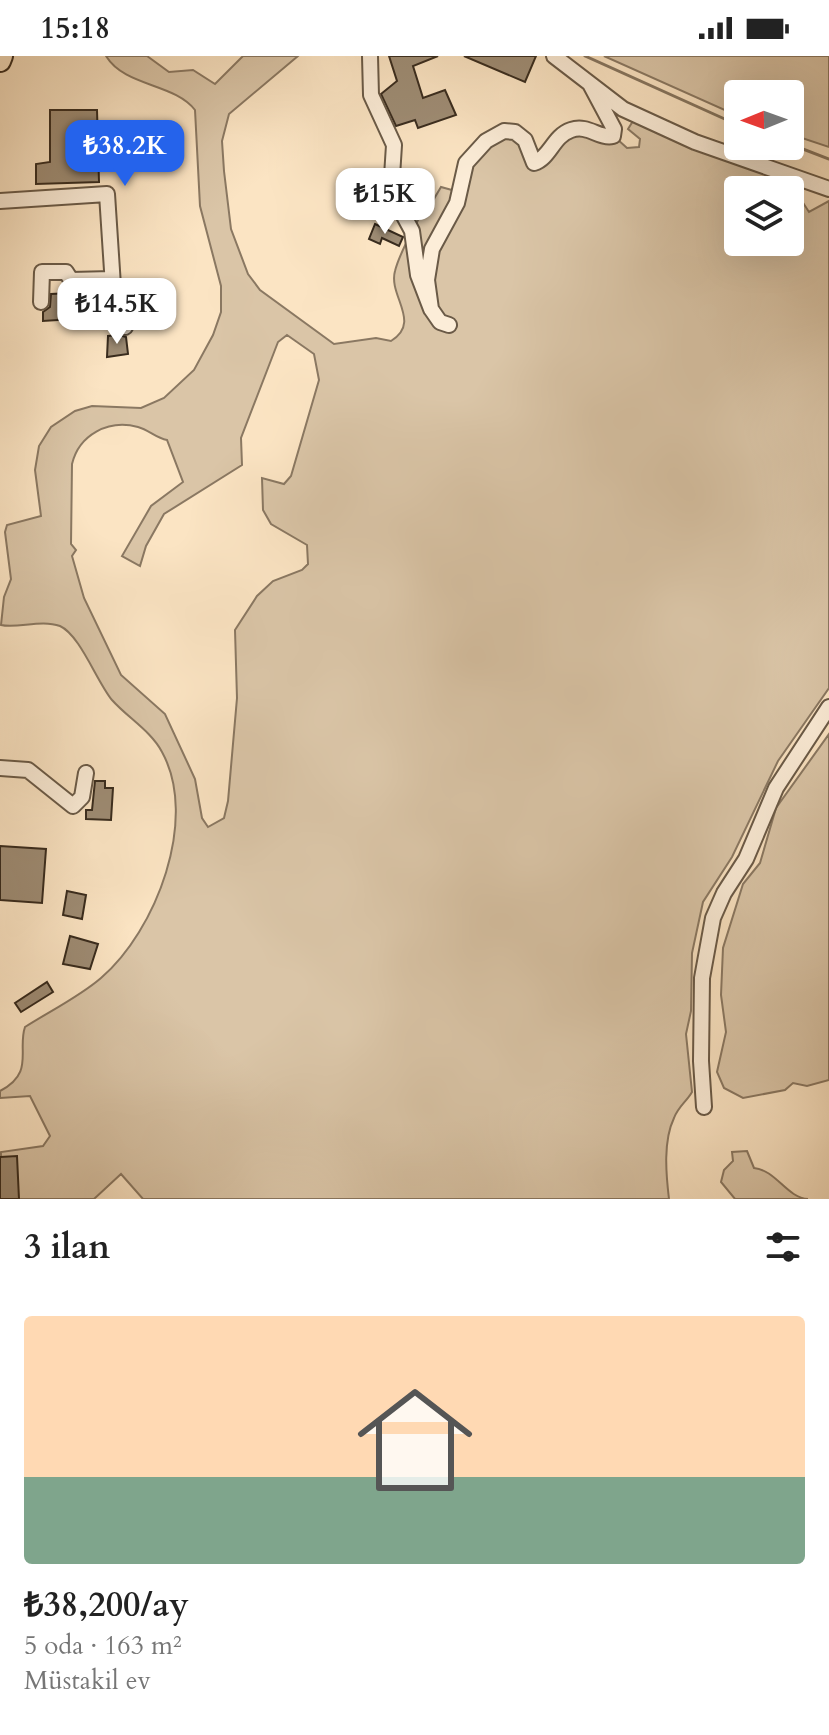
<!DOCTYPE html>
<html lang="tr">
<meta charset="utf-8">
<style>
body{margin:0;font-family:Cardo,serif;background:#f6f6f6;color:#222;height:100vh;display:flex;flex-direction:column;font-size:30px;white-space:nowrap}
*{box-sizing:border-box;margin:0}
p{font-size:26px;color:#767676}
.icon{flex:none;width:44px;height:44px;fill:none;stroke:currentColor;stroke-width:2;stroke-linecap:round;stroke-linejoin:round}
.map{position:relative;height:1143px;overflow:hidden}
.sheet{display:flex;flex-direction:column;background:#fff;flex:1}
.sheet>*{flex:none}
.needle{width:52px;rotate:269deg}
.fabs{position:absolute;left:724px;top:24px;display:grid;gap:16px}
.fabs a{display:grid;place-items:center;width:80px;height:80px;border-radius:8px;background:#fff;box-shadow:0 8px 32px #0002;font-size:40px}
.price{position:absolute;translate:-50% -68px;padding:0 18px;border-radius:16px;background:#fff;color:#222;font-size:26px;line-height:52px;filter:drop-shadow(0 2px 4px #0008)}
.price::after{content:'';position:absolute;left:50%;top:48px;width:24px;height:18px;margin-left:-12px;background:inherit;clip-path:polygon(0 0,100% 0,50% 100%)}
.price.on{background:#2563eb;color:#fff}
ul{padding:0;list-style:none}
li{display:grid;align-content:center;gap:16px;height:424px;padding:0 24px}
li span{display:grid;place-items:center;height:248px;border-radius:8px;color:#555}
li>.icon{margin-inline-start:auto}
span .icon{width:144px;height:144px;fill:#fffc;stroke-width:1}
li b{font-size:34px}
h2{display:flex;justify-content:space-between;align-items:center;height:96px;padding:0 24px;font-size:34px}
.status{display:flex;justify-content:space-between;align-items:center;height:56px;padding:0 40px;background:#fff;direction:ltr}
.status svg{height:22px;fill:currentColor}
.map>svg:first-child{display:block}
.green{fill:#dac5a7;stroke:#8a7862;stroke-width:2;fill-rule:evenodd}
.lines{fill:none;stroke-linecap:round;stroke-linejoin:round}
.stream{stroke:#86755f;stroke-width:3}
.building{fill:#9e8c74;stroke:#392c1e;stroke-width:2}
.minor-casing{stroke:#6a5a47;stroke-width:18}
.highway-casing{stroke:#392c1e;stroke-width:24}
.minor{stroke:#fcedd8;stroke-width:14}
.highway{stroke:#fbe4c3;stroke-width:20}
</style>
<div class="status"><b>15:18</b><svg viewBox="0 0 49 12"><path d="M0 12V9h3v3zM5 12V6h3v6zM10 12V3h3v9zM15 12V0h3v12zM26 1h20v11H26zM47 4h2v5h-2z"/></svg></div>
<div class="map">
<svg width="829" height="1143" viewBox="0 0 829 1143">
<rect width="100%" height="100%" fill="#fbe4c3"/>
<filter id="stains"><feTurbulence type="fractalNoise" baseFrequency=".0025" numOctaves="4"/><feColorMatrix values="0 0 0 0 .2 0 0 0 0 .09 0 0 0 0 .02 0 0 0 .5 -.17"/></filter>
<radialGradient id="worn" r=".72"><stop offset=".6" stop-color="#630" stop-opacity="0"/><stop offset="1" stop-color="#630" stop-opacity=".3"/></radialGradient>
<!-- green -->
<path class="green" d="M 106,0 L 147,0 L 169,16 L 193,14 L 215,28 L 243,0 L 298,0 L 229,58 L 222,85 L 224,115 L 231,173 L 248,218 L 260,234 L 334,288 L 376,282 L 391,285 C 422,266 388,240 395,215 C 400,195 413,175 422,156 L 425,158 L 441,131 L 459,136 L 466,107 L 513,75 L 531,105 L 567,75 L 617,83 L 627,92 L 639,91 L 640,83 L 628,73 L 633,65 L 779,124 L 796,136 L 809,156 L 829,145 L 829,632 L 778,705 L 732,801 L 703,846 L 692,897 L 691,955 L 686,978 L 692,1036 C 687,1045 678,1051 674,1062 C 663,1085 666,1118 669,1143 L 143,1143 L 121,1118 L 94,1143 L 0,1143 L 1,1096 L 43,1090 L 50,1080 L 30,1040 L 0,1042 L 0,1035 C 35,1017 17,994 25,971 C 50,955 79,941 101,922 C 156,875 199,763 162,696 C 151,675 128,662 112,644 C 97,626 80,579 60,570 C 41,563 17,573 1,569 L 4,541 L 11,523 L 5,476 L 7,469 L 41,460 L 35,414 L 39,390 L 51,371 L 75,355 L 92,350 L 141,352 L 164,342 L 194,314 L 213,279 L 221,256 L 221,230 L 200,150 L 195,54 C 174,27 125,31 106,0 ZM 738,134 L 790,134 L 790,186 L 738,186 ZM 287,279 L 314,298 L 319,324 L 291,420 L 284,428 L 262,422 L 263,454 L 271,468 L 307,489 L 308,508 L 302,514 L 273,525 L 257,540 L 235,574 L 237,642 L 228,745 L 224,762 L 208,771 L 202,762 L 195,723 L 165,658 L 121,619 L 84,542 L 72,500 L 76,494 L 71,488 L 72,408 C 79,379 108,363 138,371 C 149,374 156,382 167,384 L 183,426 L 151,450 L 122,500 L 140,510 L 146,490 L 164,458 L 242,409 L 241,382 L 278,286 Z
M 604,0 L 829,0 L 829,91 L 790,78 L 790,38 L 738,38 L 738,60 Z
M 829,678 L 829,1024 L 807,1030 L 793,1027 L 785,1034 L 743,1042 L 724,1032 L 717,1016 L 726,976 L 721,939 L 723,892 L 743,828 L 760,807 L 776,752 Z
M 747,1095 L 754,1112 C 776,1114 787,1142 808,1143 L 735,1143 L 721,1126 L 724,1114 L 733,1105 L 732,1096 Z"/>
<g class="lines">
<!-- stream -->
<path class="stream" d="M 585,0 L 738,69
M 790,88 L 829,103"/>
</g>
<!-- building -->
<path class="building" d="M 389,0 L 438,0 L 413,10 L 423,42 L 445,34 L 456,59 L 418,72 L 415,64 L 396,70 L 381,38 L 397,25 Z
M 464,0 L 536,0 L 525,26 Z
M 50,54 L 97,54 L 99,126 L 36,128 L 36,108 L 50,106 Z
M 416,126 L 429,144 L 425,150 L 415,144 L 409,148 L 402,135 Z
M 340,127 L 361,129 L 356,157 L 345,155 L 346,143 L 339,142 Z
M 375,168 L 403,181 L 399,190 L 382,182 L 380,188 L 369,183 Z
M 72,237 L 73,263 L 43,265 L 43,256 L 50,251 L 51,238 Z
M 119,279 L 126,281 L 128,298 L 107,301 L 108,280 Z
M 95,725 L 105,725 L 105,732 L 113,732 L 111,764 L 86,763 L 86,754 L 92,754 Z
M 0,790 L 46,793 L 42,847 L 0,844 Z
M 67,835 L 86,839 L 82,863 L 63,859 Z
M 70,880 L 98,888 L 90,913 L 63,908 Z
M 47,926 L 53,936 L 21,956 L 15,947 Z
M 17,1100 L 19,1143 L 0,1143 L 0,1101 Z"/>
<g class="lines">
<!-- minor casing -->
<g class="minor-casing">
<path id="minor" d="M 370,0 L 371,39 L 394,89 L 391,136 L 412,175 L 418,219 L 431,253 L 440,266 L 449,269
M 554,0 L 623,53 L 695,86 L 829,133
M 0,145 L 107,138 L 114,245 L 125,271
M 41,246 L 42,216 L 66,216 L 71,224 L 112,223
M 431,253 L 427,224 L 432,193 L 457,147 L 466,107 L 486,85 L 504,75 L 515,76 L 525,84 L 534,107 C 550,102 553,80 571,74 C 588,68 599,83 613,80 L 614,73 L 590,28
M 0,712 L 28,714 L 73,750 L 82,741 L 86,717
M 704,1051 L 701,1005 L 702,922 L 713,862 L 724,837 L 746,803 L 776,732 L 829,651"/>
</g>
<!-- highway casing -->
<g class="highway-casing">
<path id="highway" d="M 0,5 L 2,0"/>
</g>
<!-- minor -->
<use href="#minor" class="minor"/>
<!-- highway -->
<use href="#highway" class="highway"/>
</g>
<rect width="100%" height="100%" filter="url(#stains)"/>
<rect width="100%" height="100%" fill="url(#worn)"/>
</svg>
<div class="fabs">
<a><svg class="needle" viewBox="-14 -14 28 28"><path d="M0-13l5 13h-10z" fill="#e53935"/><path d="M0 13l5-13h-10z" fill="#767676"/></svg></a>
<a><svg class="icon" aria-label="layers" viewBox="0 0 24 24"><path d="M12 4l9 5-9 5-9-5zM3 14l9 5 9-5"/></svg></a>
</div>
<b class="price on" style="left:125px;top:132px">₺38.2K</b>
<b class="price" style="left:385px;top:180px">₺15K</b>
<b class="price" style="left:117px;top:290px">₺14.5K</b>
</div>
<section class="sheet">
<h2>3 ilan<svg class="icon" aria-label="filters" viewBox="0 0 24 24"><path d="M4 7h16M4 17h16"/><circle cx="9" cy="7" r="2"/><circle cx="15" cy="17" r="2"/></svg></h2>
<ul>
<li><span style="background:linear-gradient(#ffd9b3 65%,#7fa58c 0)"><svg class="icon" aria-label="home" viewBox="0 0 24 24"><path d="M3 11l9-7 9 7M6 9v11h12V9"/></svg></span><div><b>₺38,200/ay</b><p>5 oda · 163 m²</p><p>Müstakil ev</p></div></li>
</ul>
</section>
